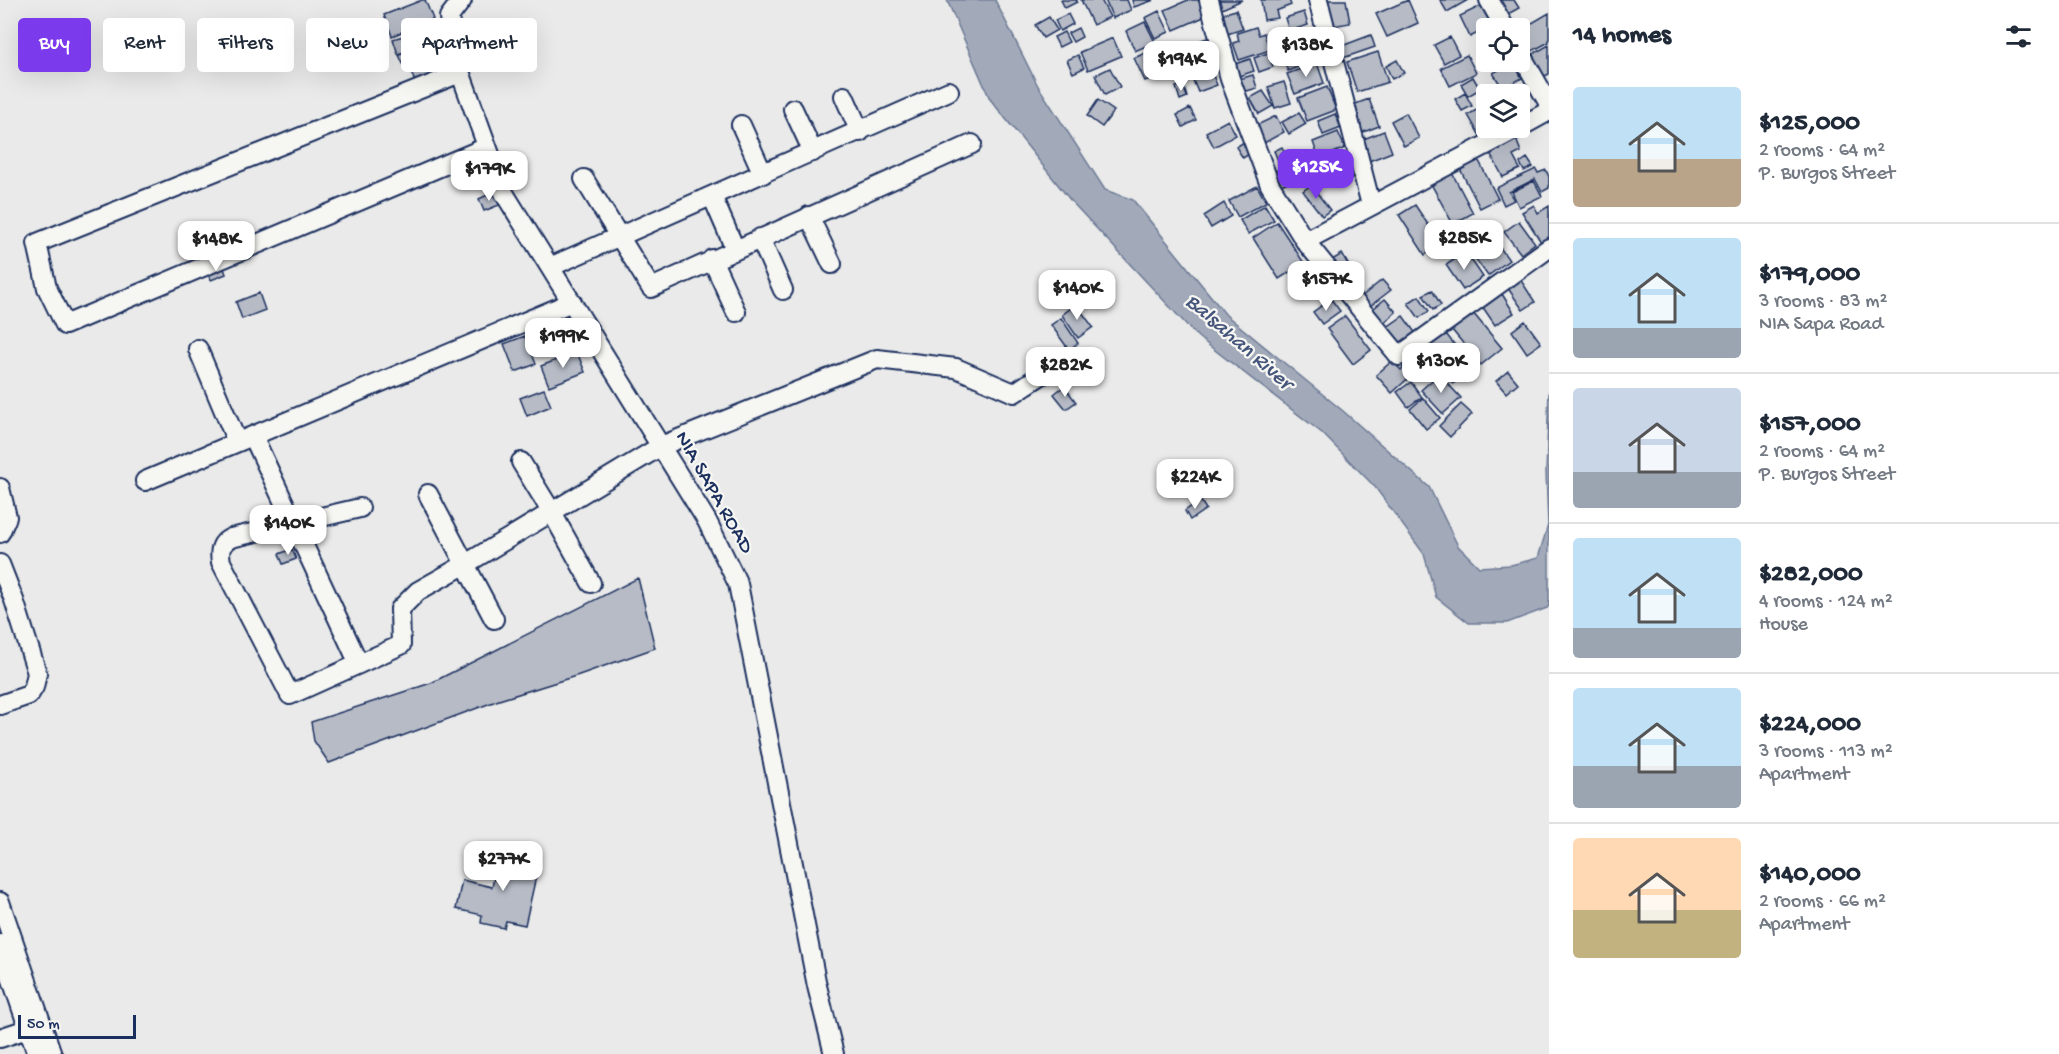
<!DOCTYPE html>
<meta charset="utf-8">
<style>
body{margin:0;font-family:"Gochi Hand",sans-serif;background:#f2f2f3;color:#1f2937;height:100vh;display:flex;flex-direction:column;font-size:22px;white-space:nowrap}
*{box-sizing:border-box;margin:0}
p{font-size:20px;color:#747a83}
.icon{flex:none;width:33px;height:33px;fill:none;stroke:currentColor;stroke-width:2;stroke-linecap:round;stroke-linejoin:round}
.map{position:relative;flex:1;overflow:hidden}
.details{display:flex;flex-direction:column;background:#fff;width:510px}
.details>*{flex:none}
.top-card{position:absolute;left:18px;top:18px;width:570px;height:54px;display:flex;gap:12px}
.fabs{position:absolute;left:1476px;top:18px;display:grid;gap:12px}
.fabs a{display:grid;place-items:center;width:54px;height:54px;border-radius:6px;background:#fff;box-shadow:0 6px 24px #0002;font-size:30px}
.scale{position:absolute;left:18px;bottom:15px;width:118px;box-sizing:border-box;padding-left:6px;border:3px solid #1b2f5e;border-top:0;font-size:16px;line-height:21px;white-space:nowrap;color:#1b2f5e;-webkit-text-stroke:4px #f6f6f2;paint-order:stroke}
.price{position:absolute;translate:-50% -51px;padding:0 14px;border-radius:12px;background:#fff;color:#222;font-size:20px;line-height:39px;filter:drop-shadow(0 2px 3px #0008)}
.price::after{content:'';position:absolute;left:50%;top:36px;width:18px;height:14px;margin-left:-9px;background:inherit;clip-path:polygon(0 0,100% 0,50% 100%)}
.price.selected{background:#7c3aed;color:#fff}
ul{padding:0;list-style:none}
li{display:flex;align-items:center;gap:18px;height:150px;padding:0 24px}
li+li{border-top:2px solid #e0e1e3}
li span{display:grid;place-items:center;flex:none;width:168px;height:120px;border-radius:6px;color:#555}
li>.icon{margin-inline-start:auto}
span .icon{width:72px;height:72px;fill:#fffc;stroke-width:1}
li b{font-size:26px}
h2{display:flex;justify-content:space-between;align-items:center;height:72px;padding:0 24px;font-size:26px}
.tag{padding:0 21px;border-radius:6px;background:#fff;box-shadow:0 6px 24px #0002;font-size:21px;line-height:54px}
.tag.selected{background:#7c3aed;color:#fff}
main{display:flex;flex:1;min-height:0}
.map>svg:first-child{display:block}
.water{fill:#a2aaba;stroke:#6c7995;stroke-width:1.5}
.building{fill:#b6bbc6;stroke:#1b2f5e;stroke-width:1.5}
.lines{fill:none;stroke-linecap:round;stroke-linejoin:round}
.minor-casing{stroke:#1b2f5e;stroke-width:22}
.minor{stroke:#f6f6f2;stroke-width:18}
.labels{text-anchor:middle;dominant-baseline:central;stroke-width:4.5;stroke-linejoin:round;paint-order:stroke}
.street-label{font-size:21px;fill:#1b2f5e;stroke:#f6f6f2}
.water-label{font-size:22px;font-style:italic;fill:#44547a;stroke:#f6f6f2}
</style>
<main>
<div class="map">
<svg width="1549" height="1054" viewBox="0 0 1549 1054">
<rect width="100%" height="100%" fill="#e9eae9"/>
<filter id="ink" filterUnits="userSpaceOnUse"><feTurbulence type="fractalNoise" baseFrequency=".0167" numOctaves="2"/><feDisplacementMap in="SourceGraphic" scale="12" xChannelSelector="R" yChannelSelector="G"/><feConvolveMatrix kernelMatrix="1 2 1 2 8 2 1 2 1" color-interpolation-filters="sRGB"/></filter>
<g filter="url(#ink)">
<!-- water -->
<path class="water" d="M 947,0 L 995,0 L 1038,86 L 1105,190 L 1133,200 L 1226,315 L 1343,411 L 1429,487 L 1458,546 L 1479,567 L 1511,565 L 1538,558 L 1548,525 L 1546,472 L 1549,391 L 1549,606 L 1547,608 L 1507,623 L 1469,623 L 1436,597 L 1424,554 L 1375,487 L 1322,433 L 1198,337 L 1071,201 L 990,99 Z"/>
<!-- building -->
<path class="building" d="M 422,0 L 425,0 L 433,19 L 392,36 L 384,15 Z
M 1061,0 L 1077,0 L 1077,2 L 1065,8 Z
M 1081,0 L 1101,0 L 1110,17 L 1093,25 Z
M 1105,0 L 1127,0 L 1131,10 L 1113,18 Z
M 1132,0 L 1154,0 L 1134,7 Z
M 1188,0 L 1199,0 L 1206,16 L 1174,30 L 1165,10 Z
M 1219,0 L 1242,0 L 1222,9 Z
M 1261,0 L 1289,0 L 1291,5 L 1276,11 L 1278,18 L 1264,20 Z
M 1328,0 L 1346,0 L 1350,23 L 1333,26 Z
M 1408,0 L 1418,23 L 1387,37 L 1376,14 Z
M 1440,0 L 1468,0 L 1447,12 Z
M 1499,0 L 1514,0 L 1519,8 L 1508,14 Z
M 1481,6 L 1492,26 L 1470,37 L 1460,16 Z
M 1236,10 L 1243,29 L 1224,35 L 1218,15 Z
M 1159,11 L 1169,32 L 1155,38 L 1145,18 Z
M 1304,12 L 1308,25 L 1289,31 L 1285,18 Z
M 1549,13 L 1549,42 L 1532,51 L 1520,30 Z
M 1068,14 L 1073,24 L 1060,31 L 1055,20 Z
M 1049,17 L 1057,30 L 1043,38 L 1035,25 Z
M 1145,22 L 1155,42 L 1135,51 L 1126,31 Z
M 435,23 L 441,39 L 429,43 L 423,27 Z
M 420,26 L 427,44 L 410,50 L 404,33 Z
M 1256,27 L 1259,35 L 1264,33 L 1270,50 L 1239,60 L 1233,43 L 1239,41 L 1237,33 Z
M 1078,28 L 1082,37 L 1073,42 L 1068,33 Z
M 1064,32 L 1069,42 L 1059,47 L 1054,37 Z
M 1310,33 L 1316,47 L 1304,51 L 1299,37 Z
M 1371,35 L 1375,47 L 1343,58 L 1339,47 Z
M 403,36 L 409,50 L 398,54 L 393,39 Z
M 1210,37 L 1216,52 L 1188,62 L 1182,47 Z
M 1450,37 L 1459,55 L 1444,63 L 1434,45 Z
M 1113,38 L 1121,56 L 1088,70 L 1080,52 Z
M 1300,44 L 1302,51 L 1292,56 L 1289,48 Z
M 1549,45 L 1549,74 L 1543,77 L 1531,55 Z
M 423,47 L 427,58 L 416,62 L 412,51 Z
M 1157,48 L 1166,72 L 1145,81 L 1134,58 Z
M 1171,48 L 1178,68 L 1167,72 L 1159,53 Z
M 410,51 L 415,65 L 405,68 L 399,55 Z
M 1378,52 L 1388,82 L 1357,92 L 1347,62 Z
M 1268,53 L 1273,67 L 1259,72 L 1254,58 Z
M 1306,54 L 1309,63 L 1302,65 L 1299,56 Z
M 1078,55 L 1084,68 L 1073,73 L 1067,60 Z
M 1467,55 L 1476,73 L 1450,86 L 1441,68 Z
M 433,56 L 440,74 L 416,84 L 409,68 L 418,65 L 417,63 Z
M 1296,56 L 1300,66 L 1288,71 L 1284,61 Z
M 1250,59 L 1254,71 L 1236,77 L 1232,65 Z
M 1397,60 L 1404,73 L 1392,79 L 1386,66 Z
M 1513,62 L 1522,78 L 1503,89 L 1493,73 Z
M 1317,63 L 1324,83 L 1295,94 L 1287,74 Z
M 1110,68 L 1120,87 L 1105,95 L 1095,75 Z
M 1211,71 L 1217,85 L 1198,92 L 1192,78 Z
M 1253,75 L 1257,88 L 1240,93 L 1236,80 Z
M 1473,77 L 1480,89 L 1468,96 L 1461,84 Z
M 1284,82 L 1291,103 L 1275,108 L 1268,87 Z
M 1183,85 L 1187,97 L 1180,100 L 1176,87 Z
M 1327,87 L 1336,110 L 1307,121 L 1298,98 Z
M 1263,91 L 1273,106 L 1259,114 L 1250,98 Z
M 1465,93 L 1472,106 L 1462,111 L 1455,99 Z
M 1369,99 L 1379,126 L 1361,133 L 1350,106 Z
M 1098,100 L 1114,111 L 1102,127 L 1087,116 Z
M 1486,104 L 1486,128 L 1495,128 L 1480,136 L 1468,115 Z
M 1190,108 L 1196,120 L 1183,127 L 1177,115 Z
M 1299,113 L 1306,124 L 1289,134 L 1282,122 Z
M 1406,113 L 1419,138 L 1404,146 L 1391,121 Z
M 1335,114 L 1341,128 L 1323,135 L 1318,121 Z
M 1276,116 L 1284,132 L 1264,143 L 1255,126 Z
M 1228,120 L 1236,135 L 1214,147 L 1206,132 Z
M 1384,131 L 1392,152 L 1369,161 L 1361,140 Z
M 1338,132 L 1345,148 L 1319,159 L 1313,142 Z
M 1516,139 L 1521,152 L 1513,156 L 1520,169 L 1503,177 L 1489,151 Z
M 1247,140 L 1254,151 L 1243,158 L 1236,147 Z
M 1282,147 L 1290,163 L 1281,167 L 1274,151 Z
M 1344,155 L 1352,178 L 1330,186 L 1322,163 Z
M 1477,157 L 1498,199 L 1480,208 L 1459,167 Z
M 1315,158 L 1322,171 L 1310,178 L 1303,165 Z
M 1527,158 L 1533,167 L 1524,171 L 1520,163 Z
M 1292,165 L 1297,179 L 1278,186 L 1273,172 Z
M 1536,169 L 1538,173 L 1546,170 L 1549,177 L 1549,188 L 1542,192 L 1535,179 L 1509,192 L 1514,200 L 1504,205 L 1496,188 Z
M 1451,171 L 1473,213 L 1453,224 L 1430,182 Z
M 1534,181 L 1542,196 L 1519,207 L 1512,192 Z
M 1311,185 L 1330,210 L 1322,216 L 1303,191 Z
M 1257,186 L 1266,202 L 1238,217 L 1229,201 Z
M 494,192 L 499,205 L 484,211 L 479,199 Z
M 1224,203 L 1231,216 L 1211,228 L 1204,216 Z
M 1265,205 L 1274,220 L 1248,234 L 1240,220 Z
M 1415,205 L 1441,244 L 1425,255 L 1399,215 Z
M 1534,205 L 1538,213 L 1549,206 L 1549,237 L 1541,242 L 1522,212 Z
M 1519,221 L 1535,243 L 1521,254 L 1504,232 Z
M 1277,222 L 1304,263 L 1279,279 L 1253,238 Z
M 1491,235 L 1509,260 L 1488,276 L 1469,250 Z
M 1466,252 L 1483,277 L 1463,290 L 1446,265 Z
M 1342,254 L 1356,278 L 1341,287 L 1327,263 Z
M 222,263 L 226,274 L 211,280 L 207,269 Z
M 1308,270 L 1321,284 L 1307,296 L 1294,281 Z
M 1518,276 L 1535,302 L 1523,310 L 1505,284 Z
M 1382,280 L 1391,290 L 1369,307 L 1361,297 Z
M 1432,290 L 1441,305 L 1433,310 L 1423,295 Z
M 259,293 L 265,310 L 242,319 L 236,302 Z
M 1502,294 L 1514,313 L 1495,325 L 1482,306 Z
M 1419,296 L 1429,311 L 1419,318 L 1408,303 Z
M 1331,299 L 1340,311 L 1322,324 L 1313,312 Z
M 1385,299 L 1396,312 L 1380,326 L 1368,313 Z
M 1076,304 L 1093,327 L 1078,338 L 1062,315 Z
M 1473,313 L 1502,348 L 1481,365 L 1452,330 Z
M 1345,316 L 1371,350 L 1353,364 L 1327,329 Z
M 1403,316 L 1417,335 L 1397,349 L 1383,330 Z
M 1061,318 L 1078,343 L 1069,350 L 1051,325 Z
M 1525,321 L 1541,343 L 1527,353 L 1512,331 Z
M 1446,334 L 1458,349 L 1436,366 L 1424,350 Z
M 525,336 L 536,364 L 515,372 L 504,344 Z
M 577,352 L 585,372 L 549,386 L 541,366 Z
M 1392,361 L 1401,370 L 1406,364 L 1414,373 L 1392,393 L 1376,375 Z
M 1457,362 L 1466,372 L 1453,384 L 1444,374 Z
M 1508,371 L 1518,383 L 1506,393 L 1496,381 Z
M 1439,374 L 1461,398 L 1443,414 L 1421,390 Z
M 1411,382 L 1422,397 L 1408,407 L 1397,392 Z
M 1064,386 L 1076,402 L 1066,409 L 1054,394 Z
M 544,389 L 551,406 L 527,416 L 520,398 Z
M 1423,398 L 1440,418 L 1426,429 L 1410,409 Z
M 1461,404 L 1472,414 L 1450,437 L 1439,426 Z
M 1200,500 L 1206,509 L 1190,520 L 1185,511 Z
M 292,549 L 296,559 L 283,564 L 279,554 Z
M 638,578 L 655,648 L 579,675 L 499,700 L 329,763 L 314,741 L 311,722 L 431,683 Z
M 500,850 L 540,859 L 525,925 L 506,921 L 504,928 L 481,923 L 482,915 L 456,909 L 462,880 L 492,887 Z"/>
<g class="lines">
<!-- minor casing -->
<g class="minor-casing">
<path id="minor" d="M 462,0 L 449,17 L 454,55 L 504,193 L 707,521 L 738,584 L 817,986 L 834,1054
M 1209,0 L 1230,79 L 1270,185 L 1305,241 L 1399,356 L 1549,248
M 1318,0 L 1371,205
M 1489,0 L 1505,28
M 1520,53 L 1549,104
M 460,73 L 37,243 L 47,288 L 65,325 L 487,147
M 844,96 L 860,132
M 793,109 L 813,152
M 741,125 L 763,174
M 1520,127 L 1549,111
M 584,179 L 651,288 L 972,144
M 712,196 L 735,249
M 809,216 L 832,264
M 760,238 L 783,290
M 1305,241 L 1518,128
M 712,259 L 736,312
M 550,267 L 949,91
M 198,349 L 237,442
M 253,436 L 359,664
M 521,462 L 551,511 L 591,583
M 145,481 L 572,302
M 0,488 L 7,517 L 0,533
M 428,494 L 494,619
M 360,508 L 231,538 C 220,543 219,551 221,562 L 290,695 L 401,645 L 400,609 L 418,591 L 464,565 L 661,446 L 877,359 L 956,368 L 1014,393 L 1061,362
M 0,564 L 14,600 L 37,673 L 34,687 L 29,695 L 0,705
M 0,902 L 52,1054
M 0,944 L 37,1054
M 0,1038 L 27,1029"/>
</g>
<!-- minor -->
<use href="#minor" class="minor"/>
</g>
</g>
<g class="labels">
<!-- street labels -->
<g class="street-label">
<text transform="translate(713 493) rotate(60)">NIA SAPA ROAD</text>
</g>
<!-- water labels -->
<g class="water-label">
<text transform="translate(1238 343) rotate(41)">Balsahan River</text>
</g>
</g>
</svg>
<div class="fabs">
<a><svg class="icon" aria-label="locate" viewBox="0 0 24 24"><circle cx="12" cy="12" r="6"/><path d="M12 2v4M12 18v4M2 12h4M18 12h4"/></svg></a>
<a><svg class="icon" aria-label="layers" viewBox="0 0 24 24"><path d="M12 4l9 5-9 5-9-5zM3 14l9 5 9-5"/></svg></a>
</div>
<div class="scale">50 m</div>
<b class="price" style="left:1306px;top:78px">$138K</b>
<b class="price" style="left:1181px;top:92px">$194K</b>
<b class="price selected" style="left:1316px;top:200px">$125K</b>
<b class="price" style="left:489px;top:202px">$179K</b>
<b class="price" style="left:1464px;top:271px">$285K</b>
<b class="price" style="left:216px;top:272px">$148K</b>
<b class="price" style="left:1326px;top:312px">$157K</b>
<b class="price" style="left:1077px;top:321px">$140K</b>
<b class="price" style="left:563px;top:369px">$199K</b>
<b class="price" style="left:1441px;top:394px">$130K</b>
<b class="price" style="left:1065px;top:398px">$282K</b>
<b class="price" style="left:1195px;top:510px">$224K</b>
<b class="price" style="left:288px;top:556px">$140K</b>
<b class="price" style="left:503px;top:892px">$277K</b>
<div class="top-card">
<a class="tag selected">Buy</a>
<a class="tag">Rent</a>
<a class="tag">Filters</a>
<a class="tag">New</a>
<a class="tag">Apartment</a>
</div>
</div>
<section class="details">
<h2>14 homes<svg class="icon" aria-label="filters" viewBox="0 0 24 24"><path d="M4 7h16M4 17h16"/><circle cx="9" cy="7" r="2"/><circle cx="15" cy="17" r="2"/></svg></h2>
<ul>
<li><span style="background:linear-gradient(#bfe0f5 60%,#b9a48a 0)"><svg class="icon" aria-label="home" viewBox="0 0 24 24"><path d="M3 11l9-7 9 7M6 9v11h12V9"/></svg></span><div><b>$125,000</b><p>2 rooms · 64 m²</p><p>P. Burgos Street</p></div></li>
<li><span style="background:linear-gradient(#bfe0f5 75%,#9aa5b1 0)"><svg class="icon" aria-label="home" viewBox="0 0 24 24"><path d="M3 11l9-7 9 7M6 9v11h12V9"/></svg></span><div><b>$179,000</b><p>3 rooms · 83 m²</p><p>NIA Sapa Road</p></div></li>
<li><span style="background:linear-gradient(#c9d6e8 70%,#9aa5b1 0)"><svg class="icon" aria-label="home" viewBox="0 0 24 24"><path d="M3 11l9-7 9 7M6 9v11h12V9"/></svg></span><div><b>$157,000</b><p>2 rooms · 64 m²</p><p>P. Burgos Street</p></div></li>
<li><span style="background:linear-gradient(#bfe0f5 75%,#9aa5b1 0)"><svg class="icon" aria-label="home" viewBox="0 0 24 24"><path d="M3 11l9-7 9 7M6 9v11h12V9"/></svg></span><div><b>$282,000</b><p>4 rooms · 124 m²</p><p>House</p></div></li>
<li><span style="background:linear-gradient(#bfe0f5 65%,#9aa5b1 0)"><svg class="icon" aria-label="home" viewBox="0 0 24 24"><path d="M3 11l9-7 9 7M6 9v11h12V9"/></svg></span><div><b>$224,000</b><p>3 rooms · 113 m²</p><p>Apartment</p></div></li>
<li><span style="background:linear-gradient(#ffd9b3 60%,#c2b280 0)"><svg class="icon" aria-label="home" viewBox="0 0 24 24"><path d="M3 11l9-7 9 7M6 9v11h12V9"/></svg></span><div><b>$140,000</b><p>2 rooms · 66 m²</p><p>Apartment</p></div></li>
</ul>
</section>
</main>
